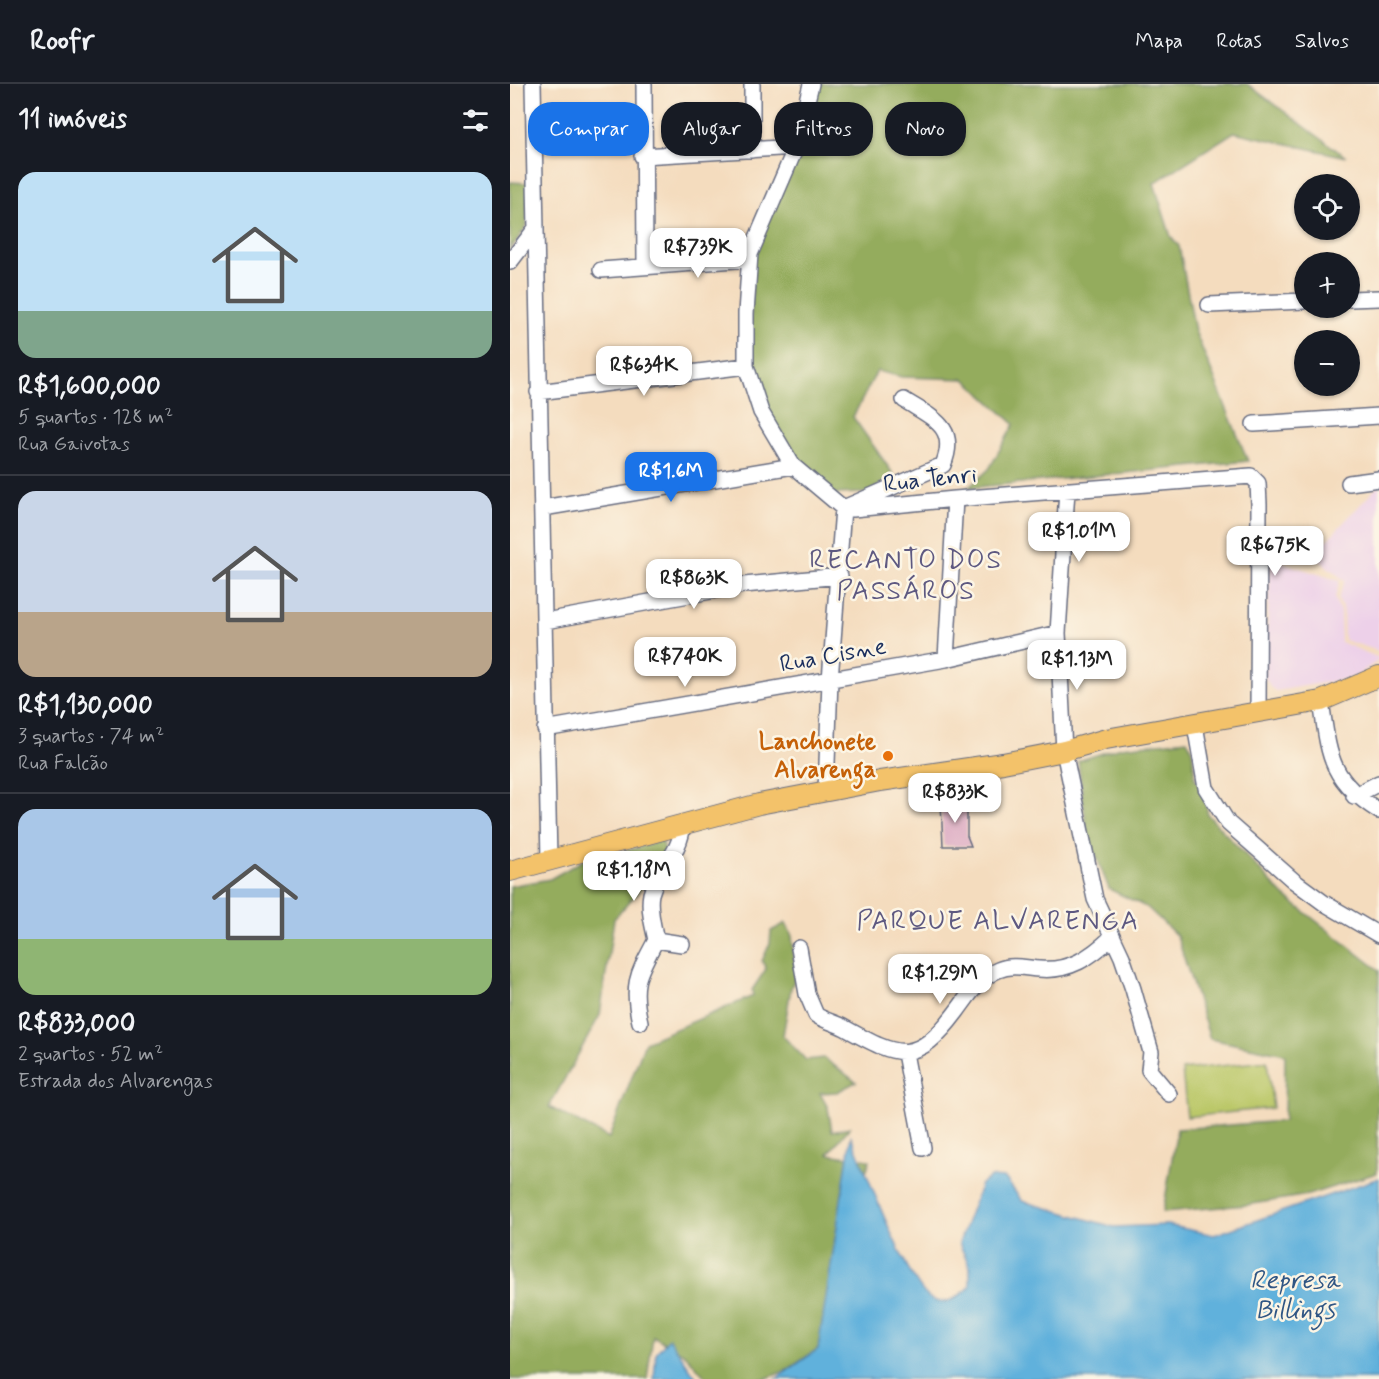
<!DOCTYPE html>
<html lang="pt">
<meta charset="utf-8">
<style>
body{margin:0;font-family:Mynerve,sans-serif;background:#20242c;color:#f1f3f6;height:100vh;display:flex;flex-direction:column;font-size:22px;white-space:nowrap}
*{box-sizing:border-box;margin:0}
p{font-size:20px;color:#9ea1a6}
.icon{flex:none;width:33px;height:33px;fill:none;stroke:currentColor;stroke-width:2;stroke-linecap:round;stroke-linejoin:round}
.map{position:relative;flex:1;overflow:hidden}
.drawer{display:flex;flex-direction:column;background:#171b24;width:510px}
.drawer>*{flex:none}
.hud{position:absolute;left:18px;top:18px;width:570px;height:54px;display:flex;gap:12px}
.buttons{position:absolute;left:784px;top:90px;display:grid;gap:12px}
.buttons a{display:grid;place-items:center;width:66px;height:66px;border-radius:50%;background:#171b24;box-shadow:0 2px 4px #0004;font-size:30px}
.price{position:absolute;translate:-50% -51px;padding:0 14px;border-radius:12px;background:#fff;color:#222;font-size:20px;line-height:39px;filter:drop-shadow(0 2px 3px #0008)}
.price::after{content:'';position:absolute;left:50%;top:36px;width:18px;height:14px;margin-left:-9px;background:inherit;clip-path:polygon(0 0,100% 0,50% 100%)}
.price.active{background:#1a73e8;color:#fff}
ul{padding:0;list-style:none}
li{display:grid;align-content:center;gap:12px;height:318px;padding:0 18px}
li+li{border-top:2px solid #363941}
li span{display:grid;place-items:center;height:186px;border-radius:18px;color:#555}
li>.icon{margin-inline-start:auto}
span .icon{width:108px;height:108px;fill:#fffc;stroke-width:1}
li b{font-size:26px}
h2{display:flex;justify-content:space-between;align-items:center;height:72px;padding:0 18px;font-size:26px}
.chip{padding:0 21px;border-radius:24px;background:#171b24;box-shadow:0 2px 4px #0004;font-size:21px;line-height:54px}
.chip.active{background:#1a73e8;color:#fff}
header{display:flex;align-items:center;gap:36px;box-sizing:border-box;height:84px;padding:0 30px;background:#171b24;border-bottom:2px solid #363941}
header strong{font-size:28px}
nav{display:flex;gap:33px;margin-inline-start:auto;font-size:21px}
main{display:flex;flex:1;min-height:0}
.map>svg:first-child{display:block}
.built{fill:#edd0e9}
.green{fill:#bbc869;stroke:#6b7c64;stroke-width:1.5}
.forest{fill:#94ac5d;stroke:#586e5e;stroke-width:1.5}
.water{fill:#61b1dc;stroke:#3e709d;stroke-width:1.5}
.building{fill:#dba8c2}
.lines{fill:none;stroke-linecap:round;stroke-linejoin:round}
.minor-casing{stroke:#676c80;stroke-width:18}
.major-casing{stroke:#676c80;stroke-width:22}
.minor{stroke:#fff;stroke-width:15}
.major{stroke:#f3c26a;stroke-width:20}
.food-dot{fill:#e8710a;stroke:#fcf5e5;stroke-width:2}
.labels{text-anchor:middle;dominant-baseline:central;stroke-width:5;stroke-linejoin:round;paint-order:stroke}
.street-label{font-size:24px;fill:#1b2f5e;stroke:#fcf5e5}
.food-label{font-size:24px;font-weight:bold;fill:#c56008;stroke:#fcf5e5;text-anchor:end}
.water-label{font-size:26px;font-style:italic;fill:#305684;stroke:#fcf5e5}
.quarter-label{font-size:27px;letter-spacing:1.5px;fill:#5e5981;stroke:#fcf5e5}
</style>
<header>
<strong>Roofr</strong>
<nav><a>Mapa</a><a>Rotas</a><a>Salvos</a></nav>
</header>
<main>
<section class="drawer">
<h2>11 imóveis<svg class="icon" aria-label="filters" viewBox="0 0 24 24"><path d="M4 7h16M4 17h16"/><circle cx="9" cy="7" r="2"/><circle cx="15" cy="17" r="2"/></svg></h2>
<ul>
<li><span style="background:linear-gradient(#bfe0f5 75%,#7fa58c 0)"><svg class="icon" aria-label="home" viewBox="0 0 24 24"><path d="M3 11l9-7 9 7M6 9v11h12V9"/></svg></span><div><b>R$1,600,000</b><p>5 quartos · 128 m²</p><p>Rua Gaivotas</p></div></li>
<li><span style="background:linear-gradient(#c9d6e8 65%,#b9a48a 0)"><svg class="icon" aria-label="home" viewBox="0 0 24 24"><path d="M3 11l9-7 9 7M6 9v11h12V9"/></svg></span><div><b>R$1,130,000</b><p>3 quartos · 74 m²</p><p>Rua Falcão</p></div></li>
<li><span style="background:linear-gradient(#a9c7e8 70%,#8fb573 0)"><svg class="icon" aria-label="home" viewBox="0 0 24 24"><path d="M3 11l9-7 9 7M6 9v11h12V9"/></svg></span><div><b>R$833,000</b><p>2 quartos · 52 m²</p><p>Estrada dos Alvarengas</p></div></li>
</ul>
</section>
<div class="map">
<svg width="869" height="1295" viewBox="0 0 869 1295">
<rect width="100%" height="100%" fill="#fcf5e5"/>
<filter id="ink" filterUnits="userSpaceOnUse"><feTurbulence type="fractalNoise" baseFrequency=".0167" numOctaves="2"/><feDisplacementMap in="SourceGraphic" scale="12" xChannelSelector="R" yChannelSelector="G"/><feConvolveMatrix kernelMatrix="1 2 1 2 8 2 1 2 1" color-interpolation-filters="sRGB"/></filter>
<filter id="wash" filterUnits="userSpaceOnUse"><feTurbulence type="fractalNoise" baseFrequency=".008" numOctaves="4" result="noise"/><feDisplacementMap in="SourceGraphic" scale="24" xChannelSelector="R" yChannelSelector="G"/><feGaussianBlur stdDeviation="1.35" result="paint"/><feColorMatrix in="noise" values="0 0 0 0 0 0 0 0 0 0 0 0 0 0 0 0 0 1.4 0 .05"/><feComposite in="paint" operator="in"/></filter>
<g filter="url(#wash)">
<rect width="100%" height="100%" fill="#f4dcbe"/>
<!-- built -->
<path class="built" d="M 869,401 L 869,567 L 834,556 L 833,526 L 828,515 L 835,497 L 803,471 Z
M 761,475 L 830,497 L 825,514 L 830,527 L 831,558 L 869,574 L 869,576 L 846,592 L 835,595 L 766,607 L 761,604 L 755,593 Z"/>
<!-- green -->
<path class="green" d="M 757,977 L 763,1024 L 677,1033 L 672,986 Z"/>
<!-- forest -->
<path class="forest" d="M 306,0 L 737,0 L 836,73 L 724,48 L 644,99 L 661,153 L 669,162 L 685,247 L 738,377 L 458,404 L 479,385 L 504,340 L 455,295 L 392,293 L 367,287 L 343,333 L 384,391 L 358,409 L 320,410 L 286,380 L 251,317 L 239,281 L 243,174 Z
M 0,98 L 19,99 L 17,142 L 0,166 Z
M 677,656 L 682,665 L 685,695 L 692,702 L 698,731 L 773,811 L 869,886 L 867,1089 L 798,1111 L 737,1121 L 653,1128 L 667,1045 L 774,1037 L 775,970 L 700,955 L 667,852 L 638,824 L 599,805 L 577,748 L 568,677 L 611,663 Z
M 152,756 L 155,767 L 148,776 L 140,801 L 136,799 L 104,835 L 90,931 L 39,1023 L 99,1054 L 135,958 L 243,912 L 242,906 L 256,885 L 252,877 L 260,859 L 261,847 L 276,839 L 282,852 L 286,892 L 281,904 L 273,952 L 296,976 L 314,974 L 346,998 L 327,1008 L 310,1009 L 318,1024 L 322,1047 L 340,1043 L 318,1070 L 360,1076 L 349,1109 L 331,1249 L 277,1286 L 255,1295 L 197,1295 L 175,1270 L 143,1252 L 137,1295 L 0,1295 L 0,802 L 40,795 L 77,774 L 109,769 Z"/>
<!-- water -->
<path class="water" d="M 341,1052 C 354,1081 399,1207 423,1216 C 439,1222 449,1212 460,1203 L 460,1183 L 449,1159 L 471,1100 L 481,1093 L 495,1094 L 512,1117 L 604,1143 L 657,1141 L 704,1151 L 869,1094 L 869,1295 L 266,1295 L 308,1265 Z
M 159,1254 L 187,1295 L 144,1295 L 146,1269 Z"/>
<g id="blocks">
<!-- building -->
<path class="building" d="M 457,718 L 457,752 L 461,762 L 433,762 L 431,719 Z"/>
</g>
</g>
<g filter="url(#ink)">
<use href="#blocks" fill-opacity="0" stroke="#676c80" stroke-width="1.5"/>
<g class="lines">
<!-- minor casing -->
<g class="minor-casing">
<path id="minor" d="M 23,0 L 39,776
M 134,0 L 135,182
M 301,0 L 286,63 L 240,170 L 236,229 L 236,282 L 251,328 L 283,382 L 333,424 L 343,425 L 445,415 L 741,392 L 748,399 L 749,420 L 748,629
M 242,66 L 242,0
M 132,72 L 286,63
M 0,178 L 26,144
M 91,186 L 239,175
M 840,215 L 869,214
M 699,221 L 795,217
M 28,308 L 236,282
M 744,340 L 869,332
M 839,399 L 869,395
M 557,406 L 548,549 L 554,667 L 585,815 L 612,873 L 623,905 L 641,968 L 639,986 L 659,1010
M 336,423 L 433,381 C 449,343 422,334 394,316
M 33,424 L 283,382
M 35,537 L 234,501 L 330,492
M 436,575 L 445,415
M 811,617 C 819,671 819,696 869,727
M 685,641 L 696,704 L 718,739 L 784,797 L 814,819 L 869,851
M 35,645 L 436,575 L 548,549
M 316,707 L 320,596 L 333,424
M 844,712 L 869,699
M 172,860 L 146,856 C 143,842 138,824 141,810 C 149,781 170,773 173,739
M 289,864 L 297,910 L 306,931 C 315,937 326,939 335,944 C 389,974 406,982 447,927 C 459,911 469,894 488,886 C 502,880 515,884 529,885 C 559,888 581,873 602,853
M 130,938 C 121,899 128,890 146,856
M 395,969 L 413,1064"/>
</g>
<!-- major casing -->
<g class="major-casing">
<path id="major" d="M 0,787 L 249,720 L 370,697 L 493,679 L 554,667 L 596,655 L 811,617 L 869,592"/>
</g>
<!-- minor -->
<use href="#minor" class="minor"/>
<!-- major -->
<use href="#major" class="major"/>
</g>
</g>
<!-- markers -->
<circle class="food-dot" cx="378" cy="672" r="6"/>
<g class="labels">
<!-- street labels -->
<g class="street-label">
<text transform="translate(420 396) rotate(-6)">Rua Tenri</text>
<text transform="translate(323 572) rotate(-10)">Rua Cisne</text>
</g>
<!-- food labels -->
<g class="food-label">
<text x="366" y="658">Lanchonete<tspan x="366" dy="28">Alvarenga</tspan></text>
</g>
<!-- water labels -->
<g class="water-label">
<text x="785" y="1197">Represa<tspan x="785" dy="30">Billings</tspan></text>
</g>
<!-- quarter labels -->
<g class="quarter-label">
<text x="396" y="476">RECANTO DOS<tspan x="396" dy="31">PASSÁROS</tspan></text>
<text x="488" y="837">PARQUE ALVARENGA</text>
</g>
</g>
</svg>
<div class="buttons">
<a><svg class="icon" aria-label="locate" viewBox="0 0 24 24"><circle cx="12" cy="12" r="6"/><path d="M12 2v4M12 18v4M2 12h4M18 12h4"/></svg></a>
<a>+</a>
<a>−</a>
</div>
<b class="price" style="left:188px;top:195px">R$739K</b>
<b class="price" style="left:134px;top:313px">R$634K</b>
<b class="price active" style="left:161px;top:419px">R$1.6M</b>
<b class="price" style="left:569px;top:479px">R$1.01M</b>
<b class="price" style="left:765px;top:493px">R$675K</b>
<b class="price" style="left:184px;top:526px">R$863K</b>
<b class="price" style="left:175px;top:604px">R$740K</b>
<b class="price" style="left:567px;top:607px">R$1.13M</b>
<b class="price" style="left:445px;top:740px">R$833K</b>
<b class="price" style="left:124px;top:818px">R$1.18M</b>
<b class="price" style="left:430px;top:921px">R$1.29M</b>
<div class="hud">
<a class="chip active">Comprar</a>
<a class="chip">Alugar</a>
<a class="chip">Filtros</a>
<a class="chip">Novo</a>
</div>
</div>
</main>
